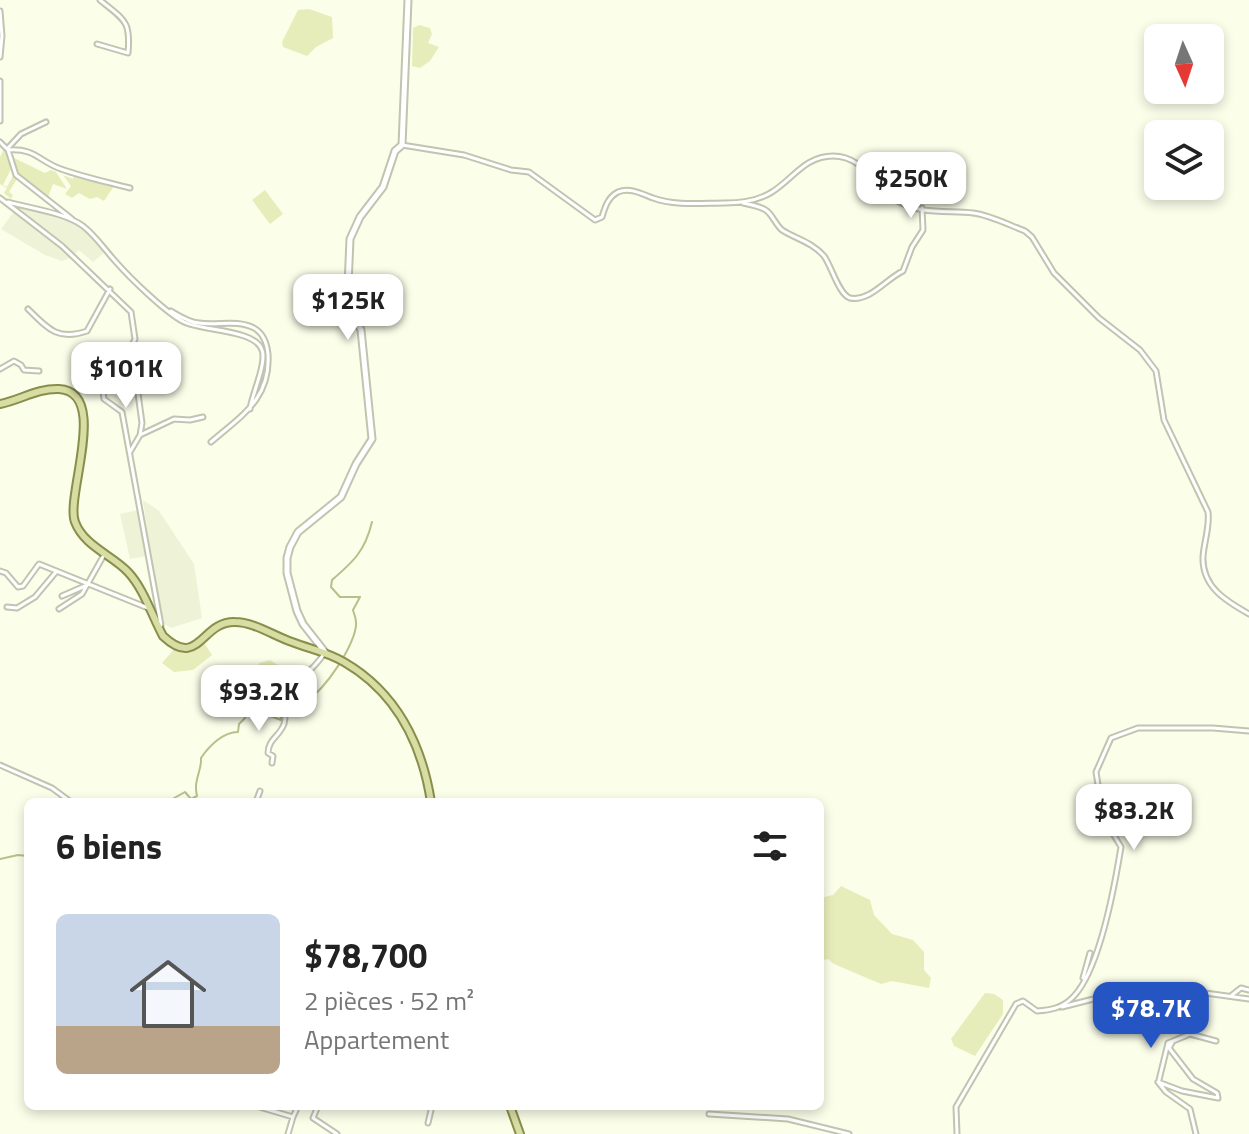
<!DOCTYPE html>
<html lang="fr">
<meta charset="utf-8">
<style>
body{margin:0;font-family:"Titillium Web",sans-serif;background:#f6f6f6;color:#222;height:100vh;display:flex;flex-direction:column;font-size:30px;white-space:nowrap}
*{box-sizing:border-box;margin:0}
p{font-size:26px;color:#767676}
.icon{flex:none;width:44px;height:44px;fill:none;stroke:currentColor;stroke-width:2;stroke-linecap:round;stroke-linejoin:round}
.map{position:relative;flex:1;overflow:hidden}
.panel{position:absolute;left:24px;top:798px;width:800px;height:312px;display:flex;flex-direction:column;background:#fff;border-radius:12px;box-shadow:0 4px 12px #0003}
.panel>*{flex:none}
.needle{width:52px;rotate:177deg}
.buttons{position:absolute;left:1144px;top:24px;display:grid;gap:16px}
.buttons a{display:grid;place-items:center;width:80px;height:80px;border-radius:12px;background:#fff;box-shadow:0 4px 12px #0003;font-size:40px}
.price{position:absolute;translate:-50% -68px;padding:0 18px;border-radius:16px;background:#fff;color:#222;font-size:26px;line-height:52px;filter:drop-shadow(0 2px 4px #0008)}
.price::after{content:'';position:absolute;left:50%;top:48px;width:24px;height:18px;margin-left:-12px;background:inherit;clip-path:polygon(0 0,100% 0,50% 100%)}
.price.selected{background:#2455c2;color:#fff}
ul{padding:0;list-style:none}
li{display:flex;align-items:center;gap:24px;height:200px;padding:0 32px}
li+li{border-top:2px solid #e0e0e0}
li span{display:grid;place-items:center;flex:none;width:224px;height:160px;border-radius:12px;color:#555}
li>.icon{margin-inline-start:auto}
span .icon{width:96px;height:96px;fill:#fffc;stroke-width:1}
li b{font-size:34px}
h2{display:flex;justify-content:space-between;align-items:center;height:96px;padding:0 32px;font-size:34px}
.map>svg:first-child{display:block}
.built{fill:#eef2d6}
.green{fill:#e7edba}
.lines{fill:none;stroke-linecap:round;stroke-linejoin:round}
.stream{stroke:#b9be8b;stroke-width:2}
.street-casing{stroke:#c1c4b0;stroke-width:7}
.secondary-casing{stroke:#c1c4b0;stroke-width:9}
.primary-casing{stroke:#888e4c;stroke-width:10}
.street{stroke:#fff;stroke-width:3}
.secondary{stroke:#fff;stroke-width:5}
.primary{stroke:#d8dda3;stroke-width:6}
</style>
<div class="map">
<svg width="1249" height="1134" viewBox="0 0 1249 1134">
<rect width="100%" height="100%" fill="#fbfee9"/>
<!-- built -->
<path class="built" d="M 18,206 L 78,225 L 106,251 L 93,262 L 79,250 L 70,258 L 62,261 L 45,255 L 1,229 Z
M 143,500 L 159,511 L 194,564 L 202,618 L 171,628 L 160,621 Z
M 138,510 L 147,556 L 130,559 L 120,514 Z"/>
<!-- green -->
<path class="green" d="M 309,9 L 332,17 L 333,38 L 316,47 L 307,56 L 283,47 L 282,42 L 298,10 Z
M 419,25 L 430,28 L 432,34 L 428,43 L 439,47 L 430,61 L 420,68 L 412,66 L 413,28 Z
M 4,149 L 11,169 L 3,185 L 7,187 L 14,174 L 18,177 L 9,192 L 13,195 L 11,199 L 4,193 L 7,188 L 0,184 L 0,157 Z
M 12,157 L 45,173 L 51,170 L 56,172 L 67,189 L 53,184 L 48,197 L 19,174 Z
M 75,174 L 114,186 L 104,201 L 97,197 L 90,199 L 79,193 L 72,198 L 65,194 L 71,186 L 63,175 L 73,179 Z
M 265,190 L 283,214 L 270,224 L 252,200 Z
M 203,641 L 212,655 L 193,670 L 174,672 L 162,663 L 176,647 Z
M 270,660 L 286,670 L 291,678 L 284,682 L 259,670 L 259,663 Z
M 841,886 L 870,900 L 874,915 L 892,934 L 913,940 L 924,952 L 924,970 L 931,978 L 929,988 L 892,981 L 881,984 L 834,964 L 828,959 L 820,961 L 820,898 L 833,895 Z
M 985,993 L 994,994 L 1003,1000 L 1003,1014 L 975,1056 L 954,1046 L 951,1039 Z"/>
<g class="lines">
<!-- stream -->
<path class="stream" d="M 167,802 L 185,792 L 191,799 L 197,796 C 193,779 202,772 201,758 C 209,746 223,732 238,732 L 239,724 L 245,718 L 249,708 L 281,720 L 281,704 L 299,694 L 306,700 C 323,694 358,641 356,622 C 356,618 354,614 353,610 L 360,597 L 340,597 L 331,587 L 332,580 C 354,561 365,551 372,522
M 0,859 L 18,855 L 28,856"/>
<!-- street casing -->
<g class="street-casing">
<path id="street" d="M 0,11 L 2,36 L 0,57
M 97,44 L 128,53 C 131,20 124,20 100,0
M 0,81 L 0,121
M 0,142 L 8,150 L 16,175 L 72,219
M 402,145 L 464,155 L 511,170 L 529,172 L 595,220 L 602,217 C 605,207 608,197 618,192 C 630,187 642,194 653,198 C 674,206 703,203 725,203 C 742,203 758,201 772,192 C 793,179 805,156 833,156 C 864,156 875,187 896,200 C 919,215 949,210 973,213 C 990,215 1009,225 1025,231 L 1032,237 L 1054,273 L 1099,318 L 1140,350 L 1156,371 L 1164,420 L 1208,512 C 1210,527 1204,541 1203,557 C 1202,587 1226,601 1249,614
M 7,149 L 21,134 L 46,122
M 8,150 C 36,148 38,161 61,169 C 83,177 107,182 130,188
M 0,198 L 62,246 L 131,312 L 135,339 L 128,354 L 109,365 L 102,384 L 104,399 L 122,412 L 161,625
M 8,202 C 29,208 66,213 83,226 C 95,235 105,250 116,262 C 130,278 166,313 184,322 C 201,331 255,329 262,350 C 267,363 252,394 250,409
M 743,203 C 751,205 761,206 767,211 C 773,216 776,225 782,230 C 796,239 812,242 824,256 C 831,265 839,295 850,298 C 870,302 886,279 903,271 L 912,247 L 923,230 L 922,208
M 28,309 C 48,329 58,341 87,331 L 110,289
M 171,311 C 180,316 188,322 199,323 C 216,326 237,319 254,328 C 263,333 267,344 268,354 C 271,399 241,416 211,442
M 0,369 L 14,361 L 21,365 L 24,370 L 39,371
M 140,435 L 174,419 L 190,420 L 203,417
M 130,452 L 140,435 L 142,423 L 135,371
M 0,571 L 6,573 L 18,587 L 23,586 L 39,564 L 148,608
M 62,596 L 85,586
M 7,607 L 17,608 L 35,597 L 56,572
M 59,609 L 82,594 L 105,553
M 272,763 L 273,756 L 268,753 C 268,739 280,736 284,724 C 287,714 284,700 283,692 C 298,680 314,670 325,652
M 0,765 L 52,788 L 71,802
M 256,802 L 260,791
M 1083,978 L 1090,953
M 1232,995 L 1241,988 L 1249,990
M 1062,1007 L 1125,991 L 1198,992 L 1249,999
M 1190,1034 L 1216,1041
M 1159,1080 L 1168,1043 L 1173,1041
M 256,1106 L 293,1117 L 298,1106
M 318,1106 L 313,1118 L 337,1134
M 709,1114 L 788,1119 L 849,1134
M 428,1123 L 432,1106
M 288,1134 L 293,1117
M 957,1134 L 956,1107 L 1016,1004 L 1023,1001 L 1037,1011 C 1051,1010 1061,1008 1071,999 C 1099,974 1115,884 1121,847 L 1103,817 L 1096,772 L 1111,738 L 1138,728 L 1213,728 L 1249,731
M 1196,1134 L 1190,1109 L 1166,1092 L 1158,1082 L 1182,1091 L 1218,1098 L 1217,1093 L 1193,1079 L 1169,1048 L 1173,1041 L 1190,1034 L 1198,992"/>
</g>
<!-- secondary casing -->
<g class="secondary-casing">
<path id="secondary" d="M 325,652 L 303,624 L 297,611 L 287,573 L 287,558 L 290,547 L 298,532 L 341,497 L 356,464 L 372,439 L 361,330 L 350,307 L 348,286 L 350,239 L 360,217 L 383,187 L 395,151 L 402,145 L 408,0"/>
</g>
<!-- primary casing -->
<g class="primary-casing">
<path id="primary" d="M 0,404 C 20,400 38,388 59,389 C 110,392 65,496 75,522 C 84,546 112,555 128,572 C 144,589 152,616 163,636 C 199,670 201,621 235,622 C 254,622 274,636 292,642 C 310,649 327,652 344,662 C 396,692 422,744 431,802
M 510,1106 L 520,1134"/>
</g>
<!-- street -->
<use href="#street" class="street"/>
<!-- secondary -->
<use href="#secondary" class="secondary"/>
<!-- primary -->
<use href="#primary" class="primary"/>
</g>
</svg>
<div class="buttons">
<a><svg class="needle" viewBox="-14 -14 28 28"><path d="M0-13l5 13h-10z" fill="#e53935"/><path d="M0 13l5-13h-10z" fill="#767676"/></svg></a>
<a><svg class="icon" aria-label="layers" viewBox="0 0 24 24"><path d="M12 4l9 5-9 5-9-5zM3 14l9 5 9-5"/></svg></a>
</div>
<b class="price" style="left:911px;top:220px">$250K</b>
<b class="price" style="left:348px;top:342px">$125K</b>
<b class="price" style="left:126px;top:410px">$101K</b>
<b class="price" style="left:259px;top:733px">$93.2K</b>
<b class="price" style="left:1134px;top:852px">$83.2K</b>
<b class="price selected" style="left:1151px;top:1050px">$78.7K</b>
<section class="panel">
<h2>6 biens<svg class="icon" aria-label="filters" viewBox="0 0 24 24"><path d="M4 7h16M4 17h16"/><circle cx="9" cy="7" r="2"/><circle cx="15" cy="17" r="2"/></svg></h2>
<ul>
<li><span style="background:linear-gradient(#c9d6e8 70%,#b9a48a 0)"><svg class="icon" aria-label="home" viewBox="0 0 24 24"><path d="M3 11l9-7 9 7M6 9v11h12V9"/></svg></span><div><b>$78,700</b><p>2 pièces · 52 m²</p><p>Appartement</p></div></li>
</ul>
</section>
</div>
